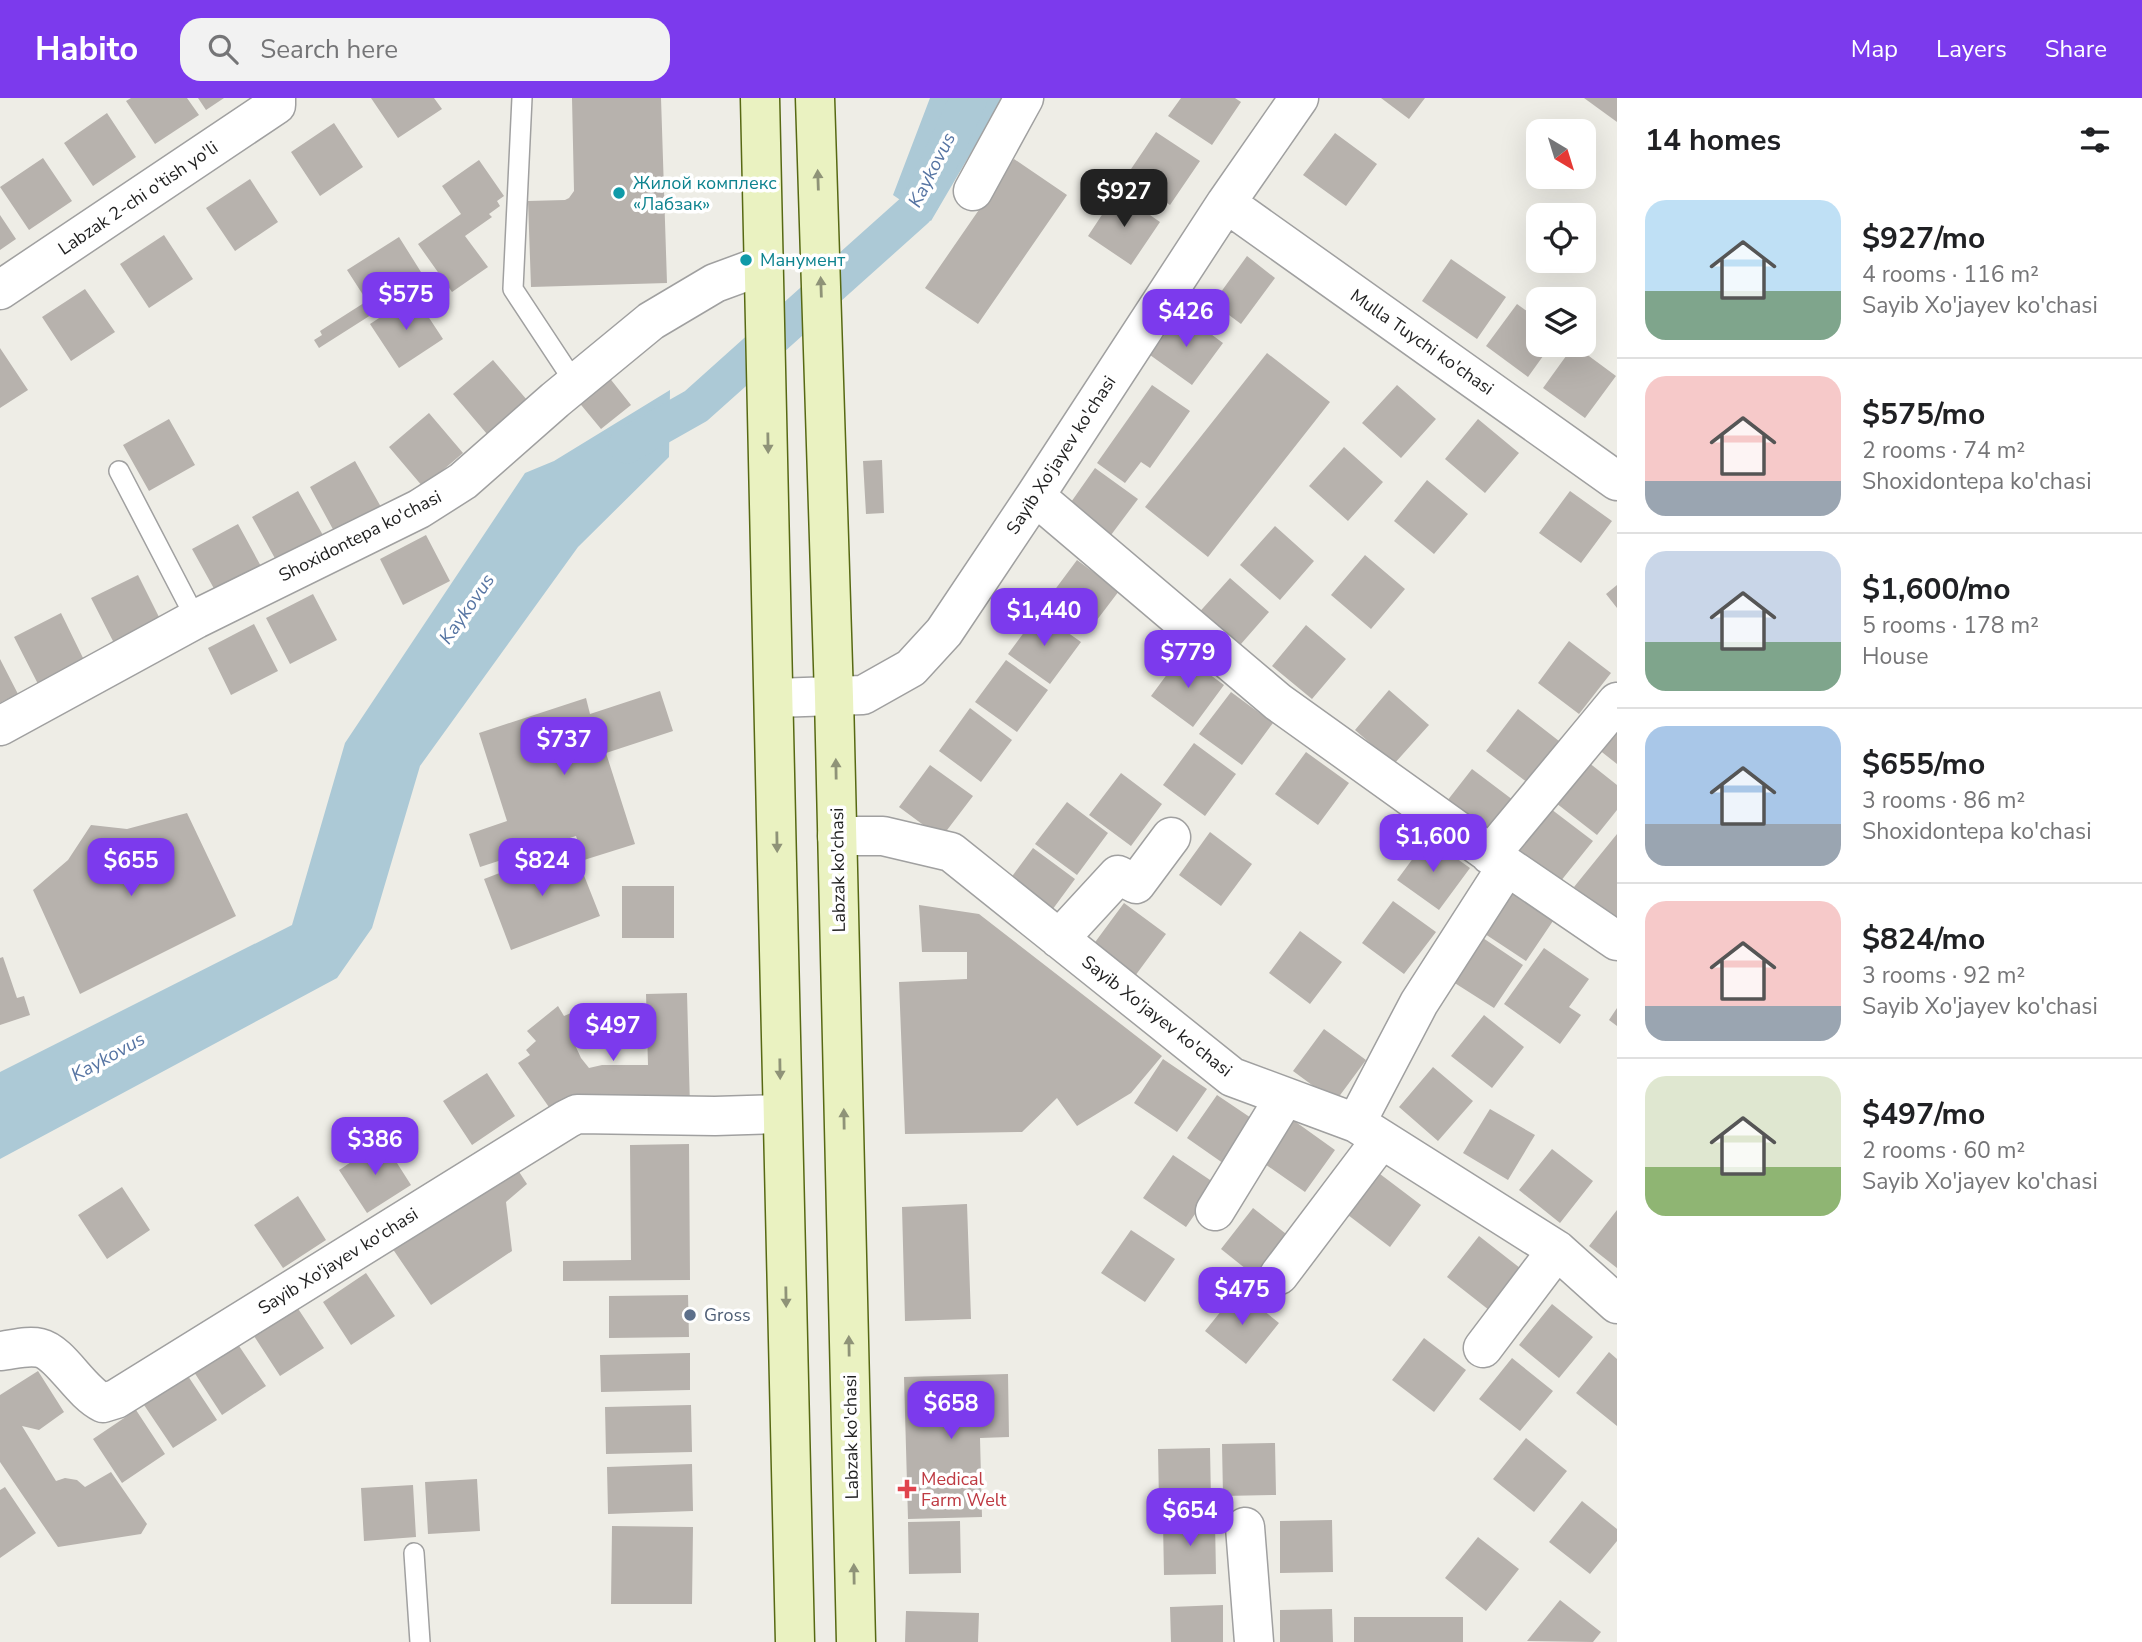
<!DOCTYPE html>
<meta charset="utf-8">
<style>
body{margin:0;font-family:"Nunito Sans",sans-serif;background:#f2f2f2;color:#202124;height:100vh;display:flex;flex-direction:column;font-size:26px;white-space:nowrap}
*{box-sizing:border-box;margin:0}
p{font-size:23px;color:#757577}
.icon{flex:none;width:38px;height:38px;fill:none;stroke:currentColor;stroke-width:2;stroke-linecap:round;stroke-linejoin:round}
.map{position:relative;flex:1;overflow:hidden}
.drawer{display:flex;flex-direction:column;background:#fff;width:525px}
.drawer>*{flex:none}
.needle{width:46px;rotate:142deg}
.fabs{position:absolute;left:1526px;top:21px;display:grid;gap:14px}
.fabs a{display:grid;place-items:center;width:70px;height:70px;border-radius:14px;background:#fff;box-shadow:0 7px 28px #0002;font-size:35px}
.price{position:absolute;translate:-50% -60px;padding:0 16px;border-radius:14px;background:#7c3aed;color:#fff;font-size:23px;line-height:46px;filter:drop-shadow(0 2px 4px #0008)}
.price::after{content:'';position:absolute;left:50%;top:42px;width:21px;height:16px;margin-left:-10px;background:inherit;clip-path:polygon(0 0,100% 0,50% 100%)}
.price.current{background:#222;color:#fff}
ul{padding:0;list-style:none}
li{display:flex;align-items:center;gap:21px;height:175px;padding:0 28px}
li+li{border-top:2px solid #e0e0e0}
li span{display:grid;place-items:center;flex:none;width:196px;height:140px;border-radius:21px;color:#555}
li>.icon{margin-inline-start:auto}
span .icon{width:84px;height:84px;fill:#fffc;stroke-width:1}
li b{font-size:30px}
h2{display:flex;justify-content:space-between;align-items:center;height:84px;padding:0 28px;font-size:30px}
header{display:flex;align-items:center;gap:42px;box-sizing:border-box;height:98px;padding:0 35px;background:#7c3aed;color:#fff}
header strong{font-size:33px}
nav{display:flex;gap:38px;margin-inline-start:auto;font-size:24px}
.search{width:490px;height:63px;background:#f2f2f2;display:flex;align-items:center;gap:18px;box-sizing:border-box;padding:0 24px;border-radius:21px;color:#757577;font-size:26px}
main{display:flex;flex:1;min-height:0}
.map>svg:first-child{display:block}
.water{fill:#acc9d6}
.lines{fill:none;stroke-linecap:round;stroke-linejoin:round}
.canal{stroke:#acc9d6;stroke-width:37}
.building{fill:#b7b2ad}
.lane-casing{stroke:#a0a0a0;stroke-width:22}
.street-casing{stroke:#a0a0a0;stroke-width:41}
.secondary-casing{stroke:#576913;stroke-width:41}
.lane{stroke:#fff;stroke-width:19}
.street{stroke:#fff;stroke-width:38}
.secondary{stroke:#eaf2c1;stroke-width:38}
.oneway{fill:#8f9378}
.culture-dot{fill:#0f9aa8;stroke:#fff;stroke-width:2.5}
.service-dot{fill:#5c6f8a;stroke:#fff;stroke-width:2.5}
.health-dot{fill:#e0444e;stroke:#fff;stroke-width:2.5}
.labels{text-anchor:middle;dominant-baseline:central;stroke-width:7;stroke-linejoin:round;paint-order:stroke}
.culture-label{font-size:18px;fill:#0d838f;stroke:#fff;text-anchor:start}
.street-label{font-size:18px;fill:#1f1f1f;stroke:#fff}
.service-label{font-size:18px;fill:#4e5e75;stroke:#fff;text-anchor:start}
.health-label{font-size:18px;fill:#be3a42;stroke:#fff;text-anchor:start}
.water-label{font-size:19px;font-style:italic;fill:#5775a3;stroke:#fff}
</style>
<header>
<strong>Habito</strong>
<div class="search"><svg class="icon" aria-label="search" viewBox="0 0 24 24"><circle cx="10" cy="10" r="6"/><path d="M15 15l6 6"/></svg>Search here</div>
<nav><a>Map</a><a>Layers</a><a>Share</a></nav>
</header>
<main>
<div class="map">
<svg width="1617" height="1544" viewBox="0 0 1617 1544">
<rect width="100%" height="100%" fill="#eeede6"/>
<!-- water -->
<path class="water" d="M 930,0 L 1003,0 L 931,123 L 893,97 Z
M 670,292 L 669,359 L 578,449 L 420,668 L 372,830 L 337,880 L 0,1061 L 0,974 L 292,827 L 345,645 L 525,375 L 554,363 Z"/>
<g class="lines">
<!-- canal -->
<path class="canal" d="M 627,347 L 696,308 L 915,112 L 923,99 L 969,0"/>
</g>
<!-- building -->
<path class="building" d="M 131,0 L 187,0 L 199,17 L 155,46 L 126,3 Z
M 198,0 L 224,0 L 206,12 Z
M 371,0 L 434,0 L 442,11 L 398,40 Z
M 572,0 L 661,0 L 667,185 L 531,189 L 528,103 L 565,102 L 569,100 L 574,93 Z
M 1181,0 L 1235,0 L 1241,4 L 1212,47 L 1168,18 Z
M 1381,0 L 1425,0 L 1409,21 Z
M 1584,0 L 1617,0 L 1617,24 Z
M 107,15 L 136,59 L 93,88 L 64,45 Z
M 334,25 L 363,69 L 320,98 L 291,54 Z
M 1156,34 L 1200,63 L 1170,107 L 1127,77 Z
M 1335,35 L 1377,66 L 1346,108 L 1303,77 Z
M 43,60 L 72,103 L 29,132 L 0,89 Z
M 1014,61 L 1067,97 L 978,226 L 925,190 Z
M 479,62 L 504,98 L 497,103 L 500,108 L 489,116 L 492,119 L 465,138 L 488,169 L 452,194 L 418,146 L 461,116 L 442,88 Z
M 250,81 L 278,124 L 235,153 L 206,110 Z
M 1117,94 L 1160,124 L 1131,167 L 1088,138 Z
M 0,117 L 16,141 L 0,152 Z
M 164,137 L 193,181 L 149,210 L 120,166 Z
M 399,139 L 426,182 L 319,250 L 314,242 L 322,237 L 320,233 L 367,203 L 347,172 Z
M 1247,158 L 1275,180 L 1241,226 L 1213,205 Z
M 1451,161 L 1506,199 L 1477,241 L 1422,203 Z
M 85,191 L 115,234 L 71,263 L 42,219 Z
M 414,197 L 443,241 L 399,270 L 370,226 Z
M 1517,206 L 1538,221 L 1538,247 L 1551,247 L 1528,279 L 1486,248 Z
M 1181,214 L 1223,245 L 1192,287 L 1150,257 Z
M 1574,247 L 1616,278 L 1585,320 L 1543,290 Z
M 0,250 L 28,292 L 0,310 Z
M 1267,255 L 1330,304 L 1208,459 L 1145,409 Z
M 493,262 L 527,302 L 487,336 L 453,296 Z
M 608,278 L 631,307 L 601,331 L 577,302 Z
M 1152,287 L 1190,313 L 1150,370 L 1141,364 L 1125,385 L 1097,365 Z
M 1397,287 L 1436,321 L 1401,360 L 1362,325 Z
M 429,315 L 463,355 L 423,389 L 389,349 Z
M 169,321 L 195,367 L 149,393 L 123,347 Z
M 1478,321 L 1519,355 L 1485,395 L 1445,361 Z
M 1344,349 L 1383,384 L 1348,423 L 1309,388 Z
M 882,362 L 884,415 L 866,416 L 863,363 Z
M 355,363 L 381,409 L 335,435 L 310,389 Z
M 1095,370 L 1138,401 L 1111,437 L 1069,407 Z
M 1427,382 L 1468,416 L 1434,456 L 1394,423 Z
M 298,393 L 324,439 L 277,464 L 252,419 Z
M 1570,393 L 1612,423 L 1581,465 L 1539,435 Z
M 238,426 L 263,472 L 217,496 L 192,451 Z
M 1275,428 L 1314,463 L 1280,502 L 1240,467 Z
M 426,437 L 450,483 L 403,507 L 380,461 Z
M 1365,457 L 1405,491 L 1371,531 L 1331,497 Z
M 1077,462 L 1119,493 L 1087,535 L 1045,505 Z
M 138,477 L 161,523 L 115,547 L 91,500 Z
M 1230,480 L 1269,514 L 1234,554 L 1195,519 Z
M 1617,487 L 1617,510 L 1606,496 Z
M 313,496 L 337,542 L 290,566 L 266,520 Z
M 1039,514 L 1081,544 L 1050,586 L 1008,556 Z
M 61,515 L 84,562 L 38,586 L 14,539 Z
M 254,526 L 278,573 L 231,597 L 208,550 Z
M 1306,527 L 1346,561 L 1312,601 L 1272,568 Z
M 1569,543 L 1611,575 L 1579,616 L 1538,585 Z
M 1182,556 L 1224,587 L 1193,629 L 1151,598 Z
M 0,561 L 18,596 L 0,605 Z
M 1006,562 L 1048,592 L 1017,634 L 975,604 Z
M 1389,592 L 1429,627 L 1394,666 L 1355,632 Z
M 660,593 L 673,633 L 606,655 L 635,746 L 584,762 L 576,738 L 480,769 L 469,736 L 507,723 L 479,635 L 586,600 L 590,616 Z
M 1231,594 L 1273,625 L 1242,667 L 1199,636 Z
M 970,610 L 1012,642 L 981,684 L 939,653 Z
M 1518,611 L 1559,643 L 1528,685 L 1486,653 Z
M 1617,627 L 1617,666 L 1598,651 Z
M 1194,645 L 1236,676 L 1205,718 L 1163,687 Z
M 1306,654 L 1349,685 L 1318,727 L 1275,696 Z
M 1588,664 L 1617,687 L 1617,712 L 1597,737 L 1556,705 Z
M 930,667 L 973,698 L 941,740 L 899,709 Z
M 1472,671 L 1513,702 L 1482,744 L 1440,712 Z
M 1121,675 L 1162,706 L 1131,748 L 1089,717 Z
M 1067,704 L 1108,735 L 1077,777 L 1035,746 Z
M 1551,711 L 1593,743 L 1560,784 L 1519,752 Z
M 187,715 L 236,818 L 80,896 L 33,792 L 68,762 L 91,727 L 127,731 Z
M 1210,734 L 1252,766 L 1221,808 L 1179,777 Z
M 1617,736 L 1617,823 L 1574,789 Z
M 1428,740 L 1470,770 L 1439,812 L 1397,782 Z
M 572,747 L 600,818 L 511,852 L 484,781 Z
M 1033,750 L 1075,781 L 1044,823 L 1002,792 Z
M 622,788 L 674,788 L 674,840 L 622,840 Z
M 1511,791 L 1555,820 L 1526,863 L 1482,834 Z
M 1393,803 L 1436,834 L 1404,876 L 1362,845 Z
M 1124,805 L 1166,836 L 1135,878 L 1093,847 Z
M 919,807 L 979,816 L 1162,958 L 1131,995 L 1077,1028 L 1057,1000 L 1022,1034 L 905,1036 L 899,884 L 967,881 L 967,854 L 922,854 Z
M 1300,833 L 1342,864 L 1310,906 L 1269,875 Z
M 1480,838 L 1523,867 L 1494,910 L 1450,882 Z
M 1544,850 L 1589,881 L 1569,909 L 1581,917 L 1560,946 L 1504,906 Z
M 3,859 L 17,900 L 24,898 L 30,917 L 0,927 L 0,860 Z
M 687,895 L 690,1009 L 551,1012 L 518,965 L 530,957 L 526,952 L 536,943 L 527,933 L 558,908 L 564,918 L 571,915 L 579,920 L 584,929 L 586,938 L 575,947 L 581,960 L 589,970 L 602,967 L 648,967 L 646,896 Z
M 1617,910 L 1617,928 L 1609,922 Z
M 1484,917 L 1524,949 L 1492,990 L 1451,958 Z
M 1324,931 L 1366,962 L 1335,1004 L 1293,973 Z
M 1163,961 L 1207,991 L 1177,1034 L 1134,1005 Z
M 1433,969 L 1473,1003 L 1438,1043 L 1399,1009 Z
M 487,975 L 515,1018 L 472,1047 L 443,1003 Z
M 1217,997 L 1260,1026 L 1230,1070 L 1187,1040 Z
M 1490,1011 L 1535,1037 L 1508,1082 L 1463,1055 Z
M 1293,1022 L 1335,1052 L 1305,1094 L 1262,1064 Z
M 383,1043 L 411,1087 L 367,1115 L 339,1072 Z
M 689,1046 L 690,1182 L 563,1183 L 563,1163 L 631,1162 L 630,1047 Z
M 1552,1051 L 1593,1083 L 1560,1125 L 1519,1092 Z
M 1173,1057 L 1216,1086 L 1186,1129 L 1143,1100 Z
M 512,1063 L 527,1086 L 506,1104 L 512,1153 L 431,1207 L 388,1144 Z
M 1380,1076 L 1421,1107 L 1390,1149 L 1348,1117 Z
M 122,1089 L 150,1132 L 107,1161 L 78,1117 Z
M 298,1098 L 326,1142 L 283,1170 L 254,1127 Z
M 967,1106 L 971,1221 L 905,1223 L 902,1109 Z
M 1253,1110 L 1295,1143 L 1261,1183 L 1221,1151 Z
M 1617,1112 L 1617,1170 L 1589,1148 Z
M 1131,1132 L 1175,1161 L 1145,1204 L 1101,1175 Z
M 1479,1138 L 1520,1170 L 1489,1212 L 1447,1179 Z
M 366,1175 L 395,1218 L 351,1247 L 323,1204 Z
M 1238,1192 L 1279,1225 L 1246,1266 L 1205,1233 Z
M 688,1197 L 689,1239 L 609,1240 L 609,1198 Z
M 295,1206 L 324,1250 L 280,1278 L 252,1235 Z
M 1552,1206 L 1593,1239 L 1559,1280 L 1519,1247 Z
M 1424,1240 L 1466,1272 L 1434,1314 L 1392,1282 Z
M 237,1245 L 266,1288 L 222,1317 L 194,1274 Z
M 1609,1254 L 1617,1261 L 1617,1328 L 1576,1295 Z
M 690,1255 L 690,1292 L 601,1294 L 600,1257 Z
M 1512,1260 L 1553,1293 L 1520,1333 L 1479,1301 Z
M 38,1273 L 64,1314 L 39,1332 L 22,1328 L 56,1383 L 65,1380 L 77,1382 L 85,1389 L 111,1374 L 147,1426 L 141,1436 L 58,1449 L 0,1364 L 0,1297 Z
M 1008,1276 L 1009,1339 L 980,1340 L 982,1419 L 908,1421 L 904,1279 Z
M 188,1278 L 217,1322 L 173,1350 L 144,1307 Z
M 691,1307 L 692,1354 L 606,1356 L 605,1309 Z
M 136,1312 L 165,1356 L 122,1385 L 93,1341 Z
M 1526,1340 L 1567,1373 L 1534,1414 L 1493,1381 Z
M 1275,1345 L 1276,1397 L 1223,1398 L 1222,1346 Z
M 1210,1350 L 1211,1403 L 1159,1404 L 1158,1351 Z
M 692,1366 L 693,1413 L 608,1416 L 607,1369 Z
M 477,1381 L 480,1433 L 428,1436 L 425,1384 Z
M 413,1387 L 416,1439 L 364,1443 L 361,1390 Z
M 5,1389 L 36,1435 L 0,1460 L 0,1392 Z
M 1582,1403 L 1617,1431 L 1617,1443 L 1590,1476 L 1549,1444 Z
M 1332,1422 L 1333,1474 L 1280,1475 L 1280,1423 Z
M 960,1423 L 961,1475 L 909,1476 L 908,1424 Z
M 1215,1423 L 1216,1476 L 1164,1477 L 1163,1425 Z
M 612,1428 L 693,1429 L 692,1506 L 611,1506 Z
M 1478,1439 L 1519,1471 L 1486,1513 L 1445,1480 Z
M 1560,1502 L 1601,1534 L 1593,1544 L 1527,1543 Z
M 1223,1507 L 1223,1544 L 1171,1544 L 1170,1509 Z
M 1332,1511 L 1333,1544 L 1280,1544 L 1280,1512 Z
M 906,1513 L 979,1515 L 978,1544 L 905,1544 Z
M 1354,1519 L 1463,1519 L 1463,1544 L 1354,1544 Z"/>
<g class="lines">
<!-- lane casing -->
<g class="lane-casing">
<path id="lane" d="M 522,0 L 513,191 L 575,285
M 119,373 L 196,521
M 414,1455 L 420,1544"/>
</g>
<!-- street casing -->
<g class="street-casing">
<path id="street" d="M 973,93 L 1024,0
M 1226,105 L 1617,383
M 0,192 L 276,7 L 276,0
M 1035,398 L 1278,604 L 1507,768 L 1617,843
M 775,600 L 863,597 L 911,570 L 944,534 L 1035,398 L 1226,105 L 1299,0
M 0,628 L 196,521 L 419,411 L 463,383 L 555,302 L 651,223 L 715,185 L 764,167
M 837,738 L 883,738 L 951,754 L 1232,979 L 1356,1025 L 1557,1152 L 1617,1206
M 1490,757 L 1617,604
M 1059,841 L 1118,777 L 1136,786 L 1171,739
M 1356,1025 L 1419,905 L 1507,768
M 1215,1113 L 1285,999
M 1279,1177 L 1381,1042
M 1483,1250 L 1557,1152
M 0,1253 C 12,1252 27,1247 40,1250 C 61,1255 80,1294 103,1305 L 116,1301 L 567,1021 L 577,1016 L 715,1018 L 781,1016
M 1245,1429 L 1254,1544"/>
</g>
<!-- secondary casing -->
<g class="secondary-casing">
<path id="secondary" d="M 760,0 C 773,515 781,1029 795,1544
M 815,0 L 834,599 L 856,1544"/>
</g>
<!-- lane -->
<use href="#lane" class="lane"/>
<!-- street -->
<use href="#street" class="street"/>
<!-- secondary -->
<use href="#secondary" class="secondary"/>
</g>
<!-- one-way arrows -->
<defs><path id="oneway-solid" d="M-6-.8H1V-3.2L6.5 0L1 3.2V.8H-6Z" transform="scale(1.75)"/></defs>
<g class="oneway">
<use href="#oneway-solid" transform="translate(818 82) rotate(-92)"/>
<use href="#oneway-solid" transform="translate(821 189) rotate(-92)"/>
<use href="#oneway-solid" transform="translate(768 345) rotate(89)"/>
<use href="#oneway-solid" transform="translate(836 671) rotate(-91)"/>
<use href="#oneway-solid" transform="translate(777 744) rotate(89)"/>
<use href="#oneway-solid" transform="translate(780 971) rotate(89)"/>
<use href="#oneway-solid" transform="translate(844 1021) rotate(-91)"/>
<use href="#oneway-solid" transform="translate(786 1199) rotate(89)"/>
<use href="#oneway-solid" transform="translate(849 1248) rotate(-91)"/>
<use href="#oneway-solid" transform="translate(854 1476) rotate(-91)"/>
</g>
<!-- markers -->
<g class="culture-dot">
<circle cx="619" cy="95" r="7"/>
<circle cx="746" cy="162" r="7"/>
</g>
<circle class="service-dot" cx="690" cy="1217" r="7"/>
<path class="health-dot" d="M903.5 1380.5h7v7h7v7h-7v7h-7v-7h-7v-7h7z"/>
<g class="labels">
<!-- culture labels -->
<g class="culture-label">
<text x="633" y="85">Жилой комплекс<tspan x="633" dy="21">«Лабзак»</tspan></text>
<text x="760" y="162">Манумент</text>
</g>
<!-- street labels -->
<g class="street-label">
<text transform="translate(138 100) rotate(-34)">Labzak 2-chi o'tish yo'li</text>
<text transform="translate(1422 244) rotate(35)">Mulla Tuychi ko'chasi</text>
<text transform="translate(1061 357) rotate(-57)">Sayib Xo'jayev ko'chasi</text>
<text transform="translate(360 438) rotate(-27)">Shoxidontepa ko'chasi</text>
<text transform="translate(838 772) rotate(-91)">Labzak ko'chasi</text>
<text transform="translate(1157 918) rotate(38)">Sayib Xo'jayev ko'chasi</text>
<text transform="translate(338 1163) rotate(-32)">Sayib Xo'jayev ko'chasi</text>
<text transform="translate(851 1339) rotate(-91)">Labzak ko'chasi</text>
</g>
<!-- service labels -->
<g class="service-label">
<text x="704" y="1217">Gross</text>
</g>
<!-- health labels -->
<g class="health-label">
<text x="921" y="1381">Medical<tspan x="921" dy="21">Farm Welt</tspan></text>
</g>
<!-- water labels -->
<g class="water-label">
<text transform="translate(932 72) rotate(-63)">Kaykovus</text>
<text transform="translate(467 511) rotate(-55)">Kaykovus</text>
<text transform="translate(108 959) rotate(-29)">Kaykovus</text>
</g>
</g>
</svg>
<div class="fabs">
<a><svg class="needle" viewBox="-14 -14 28 28"><path d="M0-13l5 13h-10z" fill="#e53935"/><path d="M0 13l5-13h-10z" fill="#757577"/></svg></a>
<a><svg class="icon" aria-label="locate" viewBox="0 0 24 24"><circle cx="12" cy="12" r="6"/><path d="M12 2v4M12 18v4M2 12h4M18 12h4"/></svg></a>
<a><svg class="icon" aria-label="layers" viewBox="0 0 24 24"><path d="M12 4l9 5-9 5-9-5zM3 14l9 5 9-5"/></svg></a>
</div>
<b class="price current" style="left:1124px;top:131px">$927</b>
<b class="price" style="left:406px;top:234px">$575</b>
<b class="price" style="left:1186px;top:251px">$426</b>
<b class="price" style="left:1044px;top:550px">$1,440</b>
<b class="price" style="left:1188px;top:592px">$779</b>
<b class="price" style="left:564px;top:679px">$737</b>
<b class="price" style="left:1433px;top:776px">$1,600</b>
<b class="price" style="left:131px;top:800px">$655</b>
<b class="price" style="left:542px;top:800px">$824</b>
<b class="price" style="left:613px;top:965px">$497</b>
<b class="price" style="left:375px;top:1079px">$386</b>
<b class="price" style="left:1242px;top:1229px">$475</b>
<b class="price" style="left:951px;top:1343px">$658</b>
<b class="price" style="left:1190px;top:1450px">$654</b>
</div>
<section class="drawer">
<h2>14 homes<svg class="icon" aria-label="filters" viewBox="0 0 24 24"><path d="M4 7h16M4 17h16"/><circle cx="9" cy="7" r="2"/><circle cx="15" cy="17" r="2"/></svg></h2>
<ul>
<li><span style="background:linear-gradient(#bfe0f5 65%,#7fa58c 0)"><svg class="icon" aria-label="home" viewBox="0 0 24 24"><path d="M3 11l9-7 9 7M6 9v11h12V9"/></svg></span><div><b>$927/mo</b><p>4 rooms · 116 m²</p><p>Sayib Xo'jayev ko'chasi</p></div></li>
<li><span style="background:linear-gradient(#f6c9c9 75%,#9aa5b1 0)"><svg class="icon" aria-label="home" viewBox="0 0 24 24"><path d="M3 11l9-7 9 7M6 9v11h12V9"/></svg></span><div><b>$575/mo</b><p>2 rooms · 74 m²</p><p>Shoxidontepa ko'chasi</p></div></li>
<li><span style="background:linear-gradient(#c9d6e8 65%,#7fa58c 0)"><svg class="icon" aria-label="home" viewBox="0 0 24 24"><path d="M3 11l9-7 9 7M6 9v11h12V9"/></svg></span><div><b>$1,600/mo</b><p>5 rooms · 178 m²</p><p>House</p></div></li>
<li><span style="background:linear-gradient(#a9c7e8 70%,#9aa5b1 0)"><svg class="icon" aria-label="home" viewBox="0 0 24 24"><path d="M3 11l9-7 9 7M6 9v11h12V9"/></svg></span><div><b>$655/mo</b><p>3 rooms · 86 m²</p><p>Shoxidontepa ko'chasi</p></div></li>
<li><span style="background:linear-gradient(#f6c9c9 75%,#9aa5b1 0)"><svg class="icon" aria-label="home" viewBox="0 0 24 24"><path d="M3 11l9-7 9 7M6 9v11h12V9"/></svg></span><div><b>$824/mo</b><p>3 rooms · 92 m²</p><p>Sayib Xo'jayev ko'chasi</p></div></li>
<li><span style="background:linear-gradient(#dfe7d0 65%,#8fb573 0)"><svg class="icon" aria-label="home" viewBox="0 0 24 24"><path d="M3 11l9-7 9 7M6 9v11h12V9"/></svg></span><div><b>$497/mo</b><p>2 rooms · 60 m²</p><p>Sayib Xo'jayev ko'chasi</p></div></li>
</ul>
</section>
</main>
